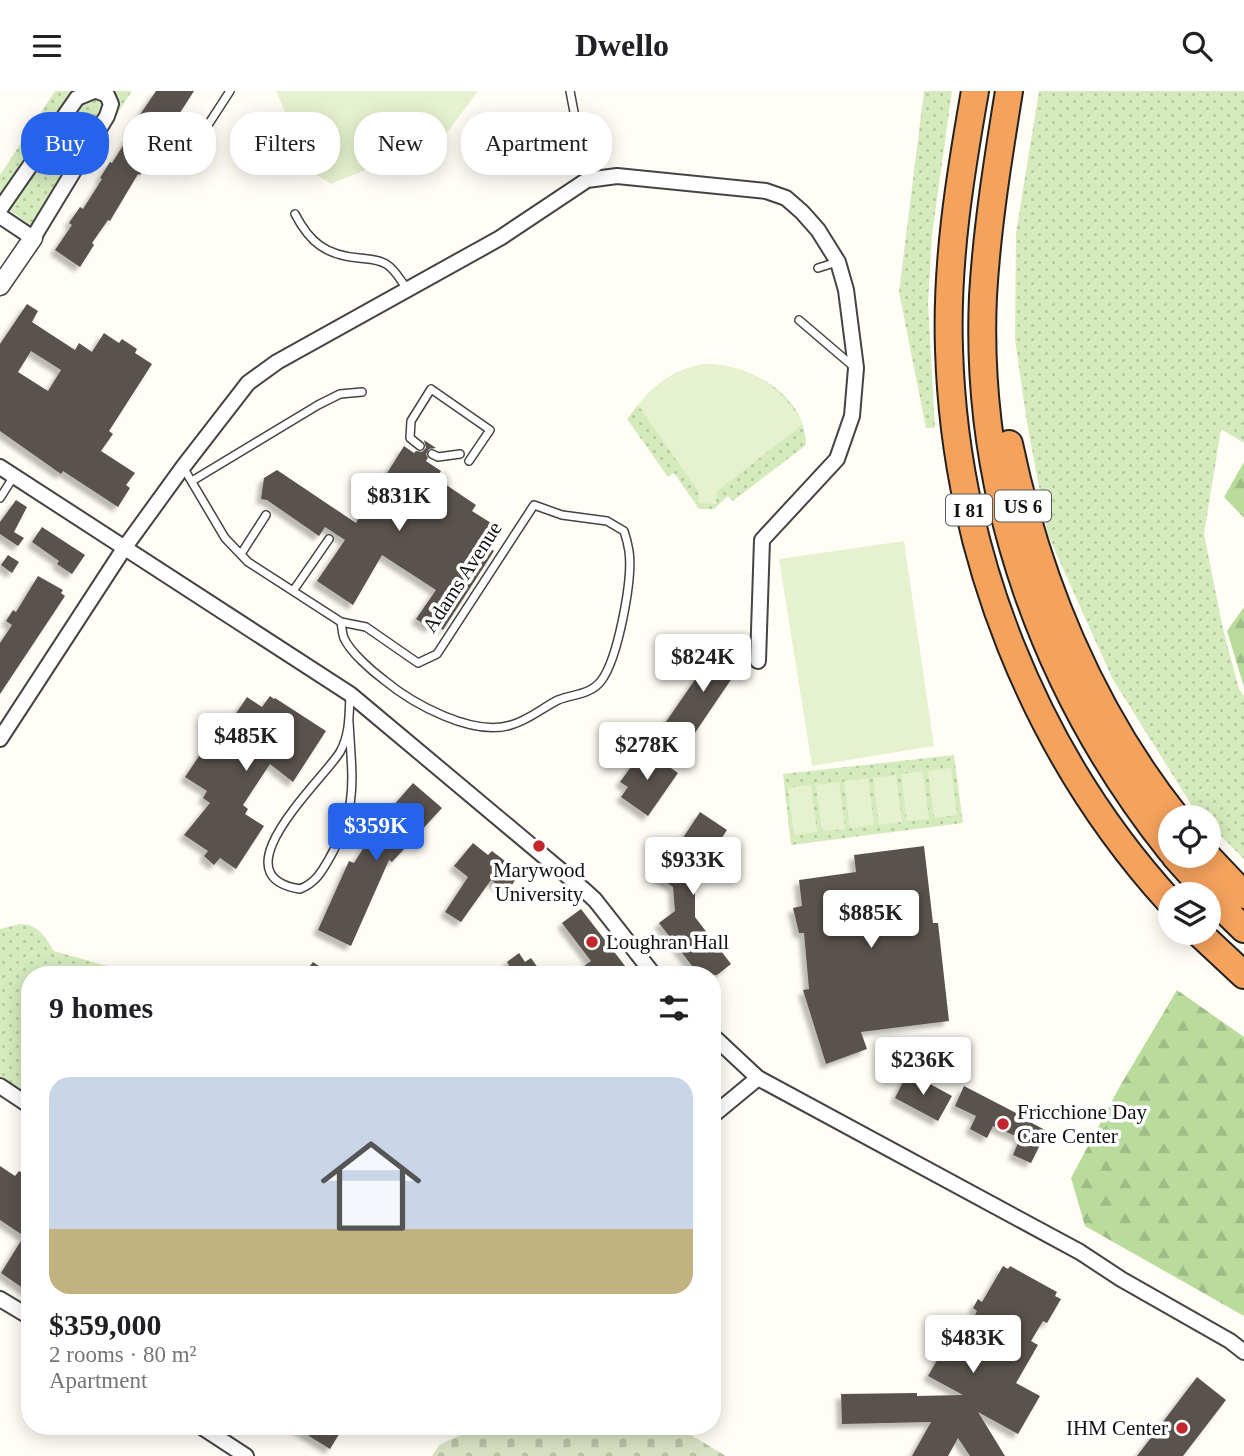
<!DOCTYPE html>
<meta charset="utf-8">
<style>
body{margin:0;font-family:Georgia,serif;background:#f6f6f6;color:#202124;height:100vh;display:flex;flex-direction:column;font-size:26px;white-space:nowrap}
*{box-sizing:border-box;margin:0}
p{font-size:23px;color:#757577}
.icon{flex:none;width:38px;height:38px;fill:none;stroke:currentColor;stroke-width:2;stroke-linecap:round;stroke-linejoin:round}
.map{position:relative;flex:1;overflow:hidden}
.details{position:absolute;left:21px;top:875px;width:700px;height:469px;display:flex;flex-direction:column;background:#fff;border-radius:28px;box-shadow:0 4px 18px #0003}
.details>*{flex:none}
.hud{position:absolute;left:21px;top:21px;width:700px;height:63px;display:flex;gap:14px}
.fabs{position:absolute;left:1158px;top:714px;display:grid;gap:14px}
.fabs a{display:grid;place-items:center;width:63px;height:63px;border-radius:50%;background:#fff;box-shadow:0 4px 18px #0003;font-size:35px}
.price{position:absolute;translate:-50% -60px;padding:0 16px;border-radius:7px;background:#fff;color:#222;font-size:23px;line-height:46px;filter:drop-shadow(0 2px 4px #0008)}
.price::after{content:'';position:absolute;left:50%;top:42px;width:21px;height:16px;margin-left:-10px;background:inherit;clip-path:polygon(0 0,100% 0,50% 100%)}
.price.on{background:#2563eb;color:#fff}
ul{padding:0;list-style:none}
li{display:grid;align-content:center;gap:14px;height:371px;padding:0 28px}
li span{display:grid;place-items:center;height:217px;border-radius:21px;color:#555}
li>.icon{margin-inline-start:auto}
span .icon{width:126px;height:126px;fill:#fffc;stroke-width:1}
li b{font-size:30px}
h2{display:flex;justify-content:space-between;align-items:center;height:84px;padding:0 28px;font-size:30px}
.tag{padding:0 24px;border-radius:28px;background:#fff;box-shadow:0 4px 18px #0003;font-size:24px;line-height:63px}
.tag.on{background:#2563eb;color:#fff}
header{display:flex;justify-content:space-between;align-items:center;height:91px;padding:0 28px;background:#fff;font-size:32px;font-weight:800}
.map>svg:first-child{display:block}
.grass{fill:url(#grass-dots)}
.forest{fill:url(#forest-firs)}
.cemetery{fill:url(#cemetery-stones)}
.pitch{fill:#e6f2cf}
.building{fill:#5a524d;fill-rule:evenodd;filter:url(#shadow)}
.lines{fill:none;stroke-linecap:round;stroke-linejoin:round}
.service-casing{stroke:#444;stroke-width:10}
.minor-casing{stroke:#444;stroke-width:18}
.tertiary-casing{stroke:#444;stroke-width:21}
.motorway-casing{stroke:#222;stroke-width:30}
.service{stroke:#fff;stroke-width:7}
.minor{stroke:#fff;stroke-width:14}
.tertiary{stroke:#fff;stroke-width:18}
.motorway{stroke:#f5a25d;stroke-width:26}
.poi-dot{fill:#c4262e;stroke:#fff;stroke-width:2.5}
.labels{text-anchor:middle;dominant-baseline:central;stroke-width:7;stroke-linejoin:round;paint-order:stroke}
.shield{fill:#fff;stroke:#585858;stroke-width:2}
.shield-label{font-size:19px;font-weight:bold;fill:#111}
.street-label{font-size:21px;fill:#111;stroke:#fff}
.poi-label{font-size:21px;fill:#111;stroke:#fff;text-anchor:start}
</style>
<header><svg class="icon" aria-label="menu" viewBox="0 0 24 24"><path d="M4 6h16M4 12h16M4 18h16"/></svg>Dwello<svg class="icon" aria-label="search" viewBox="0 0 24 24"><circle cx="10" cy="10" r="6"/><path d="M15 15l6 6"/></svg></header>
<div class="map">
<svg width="1244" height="1365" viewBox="0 0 1244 1365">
<defs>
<pattern id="grass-dots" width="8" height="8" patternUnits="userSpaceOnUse" patternTransform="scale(1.75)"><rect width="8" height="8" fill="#d5ebbd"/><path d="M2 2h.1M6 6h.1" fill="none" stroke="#b6c8a1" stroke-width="1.8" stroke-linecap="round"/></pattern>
<pattern id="forest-firs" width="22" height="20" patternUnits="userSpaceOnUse" patternTransform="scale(1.75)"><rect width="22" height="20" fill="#b9dc9c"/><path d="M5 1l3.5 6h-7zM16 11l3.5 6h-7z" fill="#9ebc85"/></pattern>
<pattern id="cemetery-stones" width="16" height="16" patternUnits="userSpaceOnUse" patternTransform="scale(1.75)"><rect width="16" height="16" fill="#d9e3c4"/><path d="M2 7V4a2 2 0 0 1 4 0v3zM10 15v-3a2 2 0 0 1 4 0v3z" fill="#b9c2a7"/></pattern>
<filter id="shadow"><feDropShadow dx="-5" dy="5" stdDeviation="2" flood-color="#0004"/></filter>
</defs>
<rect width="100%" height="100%" fill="#fffdf5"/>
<!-- grass -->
<path class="grass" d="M 55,0 L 132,0 L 41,142 L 0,112 L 0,84 Z
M 924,0 L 952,0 L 932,144 L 928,212 L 935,337 L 926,337 L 899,201 Z
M 1039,0 L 1244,0 L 1244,352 L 1221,338 L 1204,443 L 1223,538 L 1239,598 L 1244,605 L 1244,768 L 1209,733 L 1209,726 L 1203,726 L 1192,715 L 1112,587 L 1048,444 L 1027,332 L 1015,248 L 1016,142 Z
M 704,273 C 749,273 806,303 806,354 L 733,410 L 728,405 L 714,418 L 699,418 L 674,382 L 668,386 L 627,328 C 649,299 667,280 704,273 Z
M 954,664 L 963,732 L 791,754 L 783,683 Z
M 20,833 C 39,833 45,846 54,860 L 114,877 L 109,884 L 30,884 L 30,1003 L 0,985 L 0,838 Z"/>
<!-- forest -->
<path class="forest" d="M 1244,371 L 1244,427 L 1224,406 Z
M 1244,516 L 1244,596 L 1227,540 Z
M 1177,899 L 1244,946 L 1244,1225 L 1085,1135 L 1071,1087 L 1120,995 Z"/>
<!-- cemetery -->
<path class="cemetery" d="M 480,1335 L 676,1335 L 726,1365 L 432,1365 L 439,1354 Z"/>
<!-- pitch -->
<path class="pitch" d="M 276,0 L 478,0 L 443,47 L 331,93 L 311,80 Z
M 704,273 C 748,273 782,295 803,333 L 717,400 L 716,413 L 699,412 L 698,400 L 638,314 C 657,292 675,279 704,273 Z
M 904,450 L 934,655 L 812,675 L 779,468 Z
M 951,677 L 957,724 L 934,727 L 928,680 Z
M 923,680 L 929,728 L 907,730 L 901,683 Z
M 896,684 L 902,731 L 879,734 L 873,687 Z
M 868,687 L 874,734 L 850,737 L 844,690 Z
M 839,691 L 845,738 L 822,740 L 816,694 Z
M 811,694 L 817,741 L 794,744 L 788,697 Z"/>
<!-- building -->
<path class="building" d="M 156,0 L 194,0 L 140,84 L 138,83 L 110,130 L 108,129 L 92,152 L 94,154 L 80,176 L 55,159 L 72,134 L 69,132 L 80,116 L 83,118 L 102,88 L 100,87 L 110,71 L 112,72 L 131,42 L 129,40 Z
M 27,213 L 38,220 L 32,231 L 75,259 L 79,252 L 92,261 L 104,242 L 119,252 L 122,248 L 137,258 L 135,262 L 152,273 L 109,340 L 113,343 L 101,360 L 135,382 L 126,394 L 130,397 L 118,416 L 63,380 L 61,383 L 0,340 L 0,253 ZM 31,260 L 61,279 L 48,300 L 18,281 Z
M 424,349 L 436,357 L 429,358 L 426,363 L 428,367 L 426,370 L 441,380 L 436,387 L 476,414 L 472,420 L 499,437 L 487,455 L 494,460 L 443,539 L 433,532 L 430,537 L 416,528 L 436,499 L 382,464 L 353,514 L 317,490 L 345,449 L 325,436 L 319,445 L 267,409 L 261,408 L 264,387 L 277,379 L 356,432 L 404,355 L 414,362 L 416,360 L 422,361 L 426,357 Z
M 16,409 L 27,416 L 14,441 L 24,447 L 18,455 L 0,443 L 0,431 Z
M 42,436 L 85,464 L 72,483 L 57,473 L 59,470 L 32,451 Z
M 8,464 L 19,471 L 12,482 L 1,474 Z
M 38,485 L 63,499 L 61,502 L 65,505 L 0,603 L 0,552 L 12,534 L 6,530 L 13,519 L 16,521 Z
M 721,551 L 745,568 L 686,655 L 661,638 Z
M 270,605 L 274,608 L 275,607 L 326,640 L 293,691 L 270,673 L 243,714 L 248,718 L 245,723 L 264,735 L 236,778 L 220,767 L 214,774 L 204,765 L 208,760 L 184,744 L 210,712 L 203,707 L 207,700 L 185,686 L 218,637 L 219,638 L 225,630 L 229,633 L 247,606 L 262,616 Z
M 644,658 L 678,682 L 648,725 L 621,706 L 628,696 L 620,691 Z
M 413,692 L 442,717 L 392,771 L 389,769 L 351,855 L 318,839 L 349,770 L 354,772 L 368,750 L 366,746 Z
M 700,721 L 727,739 L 695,788 L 695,826 L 731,873 L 717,884 L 699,884 L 659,832 L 675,820 L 673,796 L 658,785 Z
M 473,752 L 488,764 L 492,760 L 505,770 L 503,773 L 518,785 L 507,801 L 491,789 L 461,831 L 445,821 L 468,786 L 454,775 Z
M 924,755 L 933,832 L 938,832 L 949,930 L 861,941 L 867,958 L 826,973 L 803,899 L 809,898 L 804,842 L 799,842 L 793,817 L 802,815 L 799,789 L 856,781 L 854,764 Z
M 581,818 L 632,884 L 572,884 L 591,870 L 562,832 Z
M 519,862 L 525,871 L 531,867 L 543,884 L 500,884 L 510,876 L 507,871 Z
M 313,871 L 332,884 L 303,884 Z
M 908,981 L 952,1005 L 938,1030 L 895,1007 Z
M 964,995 L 1020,1024 L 1022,1018 L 1033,1024 L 1030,1031 L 1047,1040 L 1031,1072 L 1013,1064 L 1020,1047 L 993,1035 L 987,1047 L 970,1038 L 976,1025 L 955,1015 Z
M 0,1075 L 15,1085 L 19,1080 L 30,1087 L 30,1202 L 1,1182 L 24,1145 L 0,1129 Z
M 1003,1175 L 1008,1178 L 1010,1175 L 1057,1201 L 1055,1205 L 1061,1208 L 1047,1232 L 1043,1230 L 1031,1250 L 1038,1254 L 1016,1292 L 1040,1305 L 1018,1343 L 978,1321 L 1005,1365 L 970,1365 L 958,1347 L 948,1365 L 912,1365 L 931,1331 L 842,1333 L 841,1303 L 917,1302 L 917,1305 L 963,1304 L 928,1285 L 946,1254 L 957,1260 L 977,1220 L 973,1217 L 978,1208 L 982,1211 Z
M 1197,1286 L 1226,1309 L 1183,1365 L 1137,1365 Z
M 293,1335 L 344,1335 L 330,1358 Z"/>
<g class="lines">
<!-- service casing -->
<g class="service-casing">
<path id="service" d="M 570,0 L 587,89
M 193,57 L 230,0
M 295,123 C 310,152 326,164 359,167 C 368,168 378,168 386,173 C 395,178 401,190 407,198
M 818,177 L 837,171
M 799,229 L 854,276
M 420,355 L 410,347 L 411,330 L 431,298 L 490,339 L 469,370
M 432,363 L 438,366 L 460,363
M 183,376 L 225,447 L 248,471 L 341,531 L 366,536 L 418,572 L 437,563 L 534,414 L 562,424 L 607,430 L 624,440 C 626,446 628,454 629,460 C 633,488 618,568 601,590 C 590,604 573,603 558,609 C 542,617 529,629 511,634 C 473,646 413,613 384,589 C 372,580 350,561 344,547 C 342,542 342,536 341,531
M 192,390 L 318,314 L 340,303 L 362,301
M 0,407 L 14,385
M 241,463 L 266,424
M 293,500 L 329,448
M 349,631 C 352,689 359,715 329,768 C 321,782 315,792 300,798 C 216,785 322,690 340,661 C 350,643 349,624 350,603"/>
</g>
<!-- minor casing -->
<g class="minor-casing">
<path id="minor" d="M 0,118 L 77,7 L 94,0
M 0,125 L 33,147 L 107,25 L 111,13 L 107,4 L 97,0
M 0,376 L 350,603 L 583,798 L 595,809 L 654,884
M 0,648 L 125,456 L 183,376 L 248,292 L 277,271 L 500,147 L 587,89 L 617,85 L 766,100 L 786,107 L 802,121 L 818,139 L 838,171 L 846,199 L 856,277 L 852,325 L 837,368 L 762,449 L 758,570
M 712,944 L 758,987 L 1080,1161 L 1121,1188 L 1230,1250 L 1244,1261
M 0,995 L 30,1015
M 712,1025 L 758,987
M 0,1208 L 30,1226
M 200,1335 L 246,1365"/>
</g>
<!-- tertiary casing -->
<g class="tertiary-casing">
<path id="tertiary" d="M 0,195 L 33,147"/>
</g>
<!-- motorway casing -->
<g class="motorway-casing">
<path id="motorway" d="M 975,0 C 960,85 946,171 949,258 C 955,461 1034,662 1171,812
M 1009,0 C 998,68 987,136 983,205 C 974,407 1046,603 1171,760
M 1009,353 C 1037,487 1090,618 1176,726
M 1175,765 L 1209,803
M 1207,765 L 1244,804
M 1209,804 L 1244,838
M 1199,842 L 1244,884"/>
</g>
<!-- service -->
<use href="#service" class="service"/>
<!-- minor -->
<use href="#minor" class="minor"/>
<!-- tertiary -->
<use href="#tertiary" class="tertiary"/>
<!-- motorway -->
<use href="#motorway" class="motorway"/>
</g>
<!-- markers -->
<g class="poi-dot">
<circle cx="539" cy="755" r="7"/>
<circle cx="592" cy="851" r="7"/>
<circle cx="1003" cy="1033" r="7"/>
<circle cx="1182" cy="1337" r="7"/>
</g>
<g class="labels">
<!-- shield labels -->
<g class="shield">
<rect x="995" y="399.5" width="56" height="31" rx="5"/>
<rect x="946" y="403.5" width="46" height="31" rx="5"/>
</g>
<g class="shield-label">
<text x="1023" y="415">US 6</text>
<text x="969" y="419">I 81</text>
</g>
<!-- street labels -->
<g class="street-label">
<text transform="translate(462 486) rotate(-57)">Adams Avenue</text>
</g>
<!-- poi labels -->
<g class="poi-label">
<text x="539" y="779" text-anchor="middle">Marywood<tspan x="539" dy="24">University</tspan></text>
<text x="606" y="851">Loughran Hall</text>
<text x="1017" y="1021">Fricchione Day<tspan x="1017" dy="24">Care Center</tspan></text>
<text x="1168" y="1337" text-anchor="end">IHM Center</text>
</g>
</g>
</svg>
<div class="fabs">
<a><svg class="icon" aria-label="locate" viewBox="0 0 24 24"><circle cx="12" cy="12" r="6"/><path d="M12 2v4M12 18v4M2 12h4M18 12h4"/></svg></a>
<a><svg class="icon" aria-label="layers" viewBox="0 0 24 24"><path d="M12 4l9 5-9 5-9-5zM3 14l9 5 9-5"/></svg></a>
</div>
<b class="price" style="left:399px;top:442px">$831K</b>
<b class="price" style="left:703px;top:603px">$824K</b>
<b class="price" style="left:246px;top:682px">$485K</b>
<b class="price" style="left:647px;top:691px">$278K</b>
<b class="price on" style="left:376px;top:772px">$359K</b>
<b class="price" style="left:693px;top:806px">$933K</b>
<b class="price" style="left:871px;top:859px">$885K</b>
<b class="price" style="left:923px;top:1006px">$236K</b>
<b class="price" style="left:973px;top:1284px">$483K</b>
<div class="hud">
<a class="tag on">Buy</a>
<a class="tag">Rent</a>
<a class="tag">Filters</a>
<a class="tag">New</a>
<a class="tag">Apartment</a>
</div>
<section class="details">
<h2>9 homes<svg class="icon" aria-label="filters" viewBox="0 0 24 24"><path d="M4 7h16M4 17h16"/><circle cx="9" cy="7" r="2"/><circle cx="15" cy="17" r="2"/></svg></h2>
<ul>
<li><span style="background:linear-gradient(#c9d6e8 70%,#c2b280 0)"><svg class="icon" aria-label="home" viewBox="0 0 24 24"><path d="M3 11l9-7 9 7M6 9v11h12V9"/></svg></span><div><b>$359,000</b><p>2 rooms · 80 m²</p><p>Apartment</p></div></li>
</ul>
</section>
</div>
